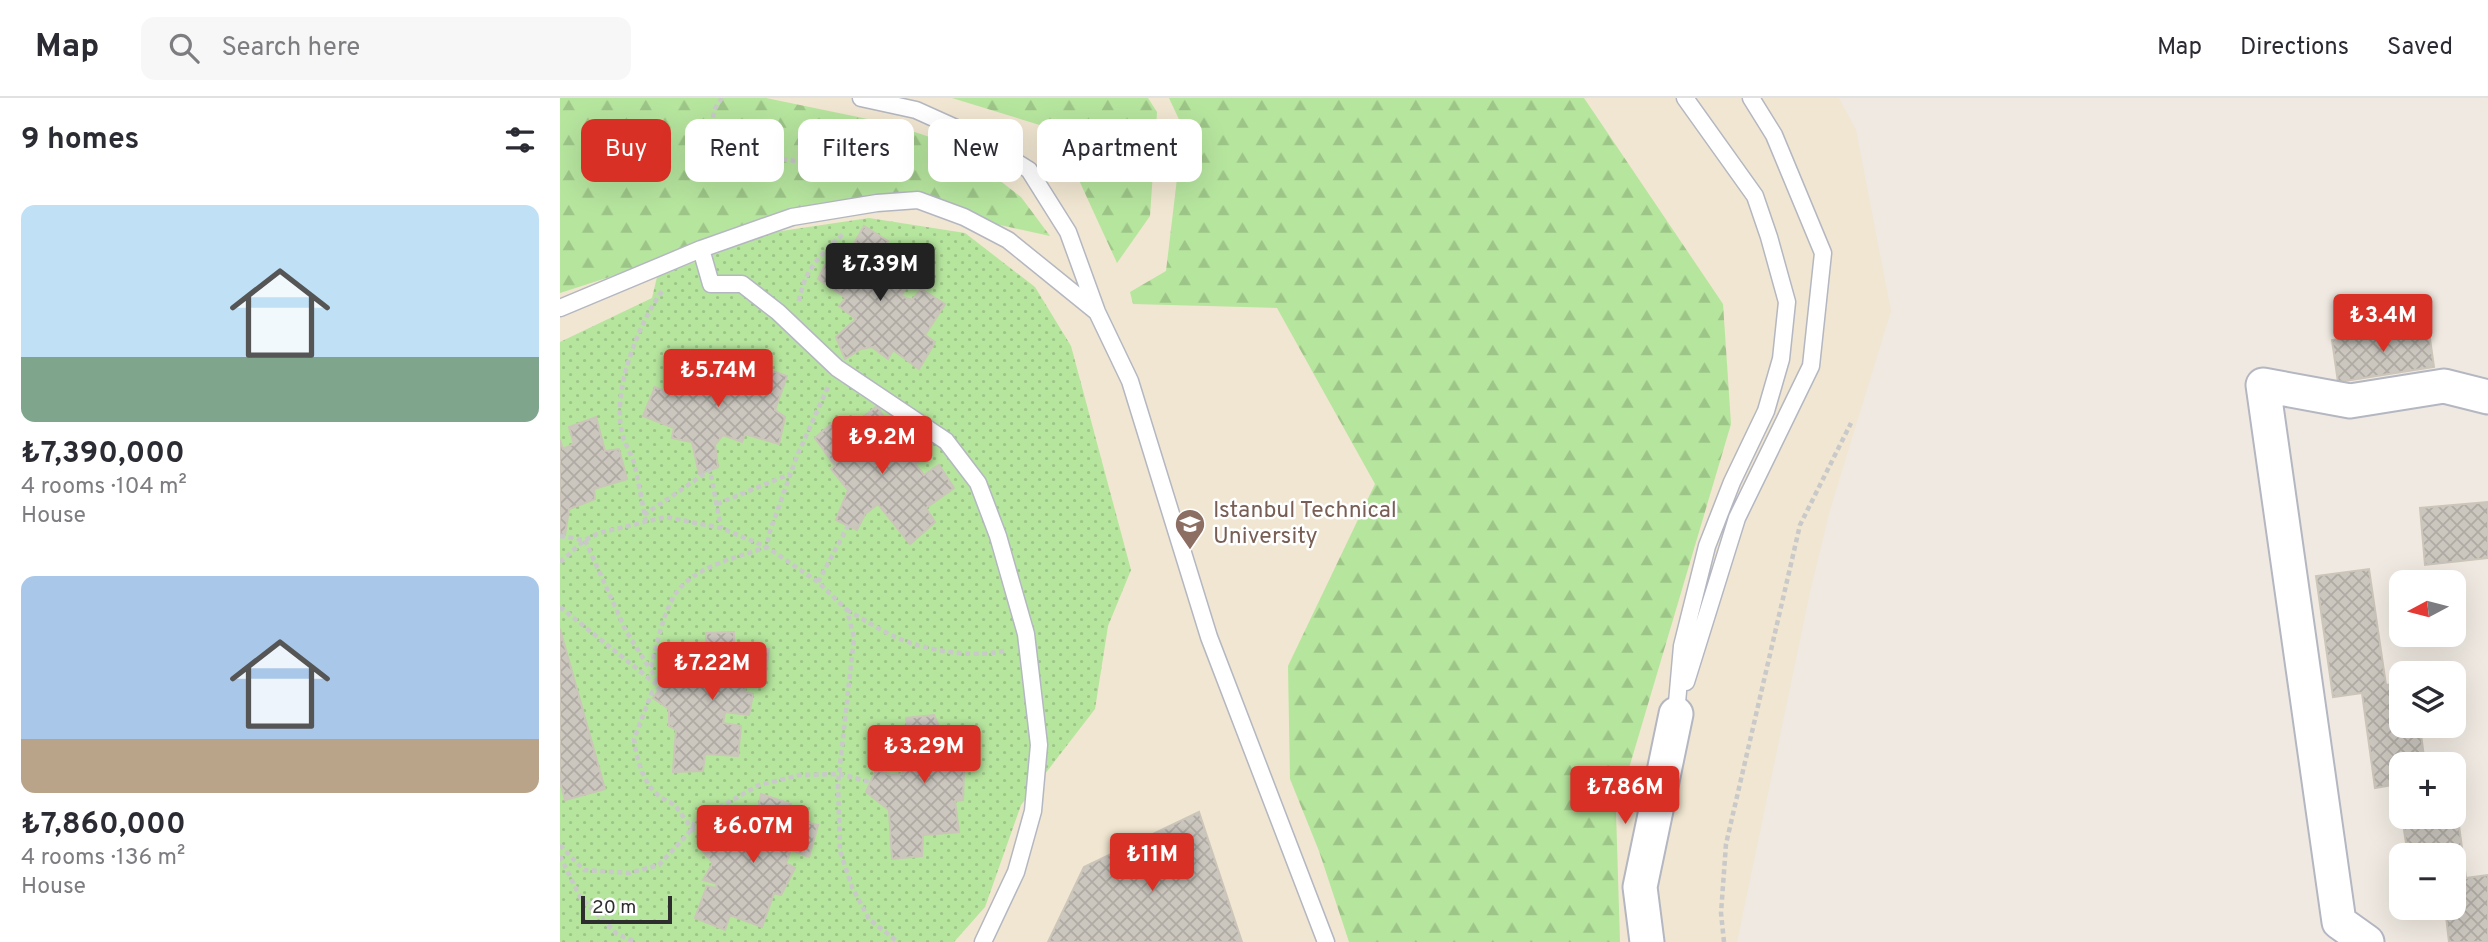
<!DOCTYPE html>
<meta charset="utf-8">
<style>
body{margin:0;font-family:Overpass,sans-serif;background:#f7f7f7;color:#2b2b33;height:100vh;display:flex;flex-direction:column;font-size:26px;white-space:nowrap}
*{box-sizing:border-box;margin:0}
p{font-size:23px;color:#7c7c81}
.icon{flex:none;width:38px;height:38px;fill:none;stroke:currentColor;stroke-width:2;stroke-linecap:round;stroke-linejoin:round}
.map{position:relative;flex:1;overflow:hidden}
.panel{display:flex;flex-direction:column;background:#fff;width:560px}
.panel>*{flex:none}
.top-card{position:absolute;left:21px;top:21px;width:665px;height:63px;display:flex;gap:14px}
.needle{width:46px;rotate:263deg}
.fabs{position:absolute;left:1829px;top:472px;display:grid;gap:14px}
.fabs a{display:grid;place-items:center;width:77px;height:77px;border-radius:14px;background:#fff;box-shadow:0 7px 28px #0002;font-size:35px}
.scale{position:absolute;left:21px;bottom:18px;width:91px;box-sizing:border-box;padding-left:7px;border:4px solid #2e2e2e;border-top:0;font-size:19px;line-height:24px;white-space:nowrap;color:#2e2e2e;-webkit-text-stroke:5px #fff;paint-order:stroke}
.price{position:absolute;translate:-50% -60px;padding:0 16px;border-radius:7px;background:#d93025;color:#fff;font-size:23px;line-height:46px;filter:drop-shadow(0 2px 4px #0008)}
.price::after{content:'';position:absolute;left:50%;top:42px;width:21px;height:16px;margin-left:-10px;background:inherit;clip-path:polygon(0 0,100% 0,50% 100%)}
.price.on{background:#222;color:#fff}
ul{padding:0;list-style:none}
li{display:grid;align-content:center;gap:14px;height:371px;padding:0 21px}
li span{display:grid;place-items:center;height:217px;border-radius:14px;color:#555}
li>.icon{margin-inline-start:auto}
span .icon{width:126px;height:126px;fill:#fffc;stroke-width:1}
li b{font-size:30px}
h2{display:flex;justify-content:space-between;align-items:center;height:84px;padding:0 21px;font-size:30px}
.pill{padding:0 24px;border-radius:14px;background:#fff;box-shadow:0 7px 28px #0002;font-size:24px;line-height:63px}
.pill.on{background:#d93025;color:#fff}
header{display:flex;align-items:center;gap:42px;box-sizing:border-box;height:98px;padding:0 35px;background:#fff;border-bottom:2px solid #e1e1e2}
header strong{font-size:33px}
nav{display:flex;gap:38px;margin-inline-start:auto;font-size:24px}
.search{width:490px;height:63px;background:#f7f7f7;display:flex;align-items:center;gap:18px;box-sizing:border-box;padding:0 24px;border-radius:14px;color:#7c7c81;font-size:26px}
main{display:flex;flex:1;min-height:0}
.map>svg:first-child{display:block}
.education{fill:#f0e6d1}
.grass{fill:url(#grass-dots)}
.forest{fill:url(#forest-firs)}
.building{fill:url(#building-cross-hatch);stroke:#cbc5ba;stroke-width:2}
.lines{fill:none;stroke-linecap:round;stroke-linejoin:round}
.service-casing{stroke:#b4b7c1;stroke-width:19}
.minor-casing{stroke:#b4b7c1;stroke-width:37}
.path{stroke:#c9c9c9;stroke-width:4.5;stroke-dasharray:5 3.5;stroke-linecap:butt}
.service{stroke:#fff;stroke-width:16}
.minor{stroke:#fff;stroke-width:33}
.labels{text-anchor:middle;dominant-baseline:central;stroke-width:5;stroke-linejoin:round;paint-order:stroke}
.education-label{font-size:23px;fill:#785e54;stroke:#fff;text-anchor:start}
</style>
<header>
<strong>Map</strong>
<div class="search"><svg class="icon" aria-label="search" viewBox="0 0 24 24"><circle cx="10" cy="10" r="6"/><path d="M15 15l6 6"/></svg>Search here</div>
<nav><a>Map</a><a>Directions</a><a>Saved</a></nav>
</header>
<main>
<section class="panel">
<h2>9 homes<svg class="icon" aria-label="filters" viewBox="0 0 24 24"><path d="M4 7h16M4 17h16"/><circle cx="9" cy="7" r="2"/><circle cx="15" cy="17" r="2"/></svg></h2>
<ul>
<li><span style="background:linear-gradient(#bfe0f5 70%,#7fa58c 0)"><svg class="icon" aria-label="home" viewBox="0 0 24 24"><path d="M3 11l9-7 9 7M6 9v11h12V9"/></svg></span><div><b>₺7,390,000</b><p>4 rooms · 104 m²</p><p>House</p></div></li>
<li><span style="background:linear-gradient(#a9c7e8 75%,#b9a48a 0)"><svg class="icon" aria-label="home" viewBox="0 0 24 24"><path d="M3 11l9-7 9 7M6 9v11h12V9"/></svg></span><div><b>₺7,860,000</b><p>4 rooms · 136 m²</p><p>House</p></div></li>
</ul>
</section>
<div class="map">
<svg width="1928" height="844" viewBox="0 0 1928 844">
<defs>
<pattern id="grass-dots" width="8" height="8" patternUnits="userSpaceOnUse" patternTransform="scale(1.75)"><rect width="8" height="8" fill="#b6e59e"/><path d="M2 2h.1M6 6h.1" fill="none" stroke="#9dc588" stroke-width="1.8" stroke-linecap="round"/></pattern>
<pattern id="forest-firs" width="22" height="20" patternUnits="userSpaceOnUse" patternTransform="scale(1.75)"><rect width="22" height="20" fill="#b6e59e"/><path d="M5 1l3.5 6h-7zM16 11l3.5 6h-7z" fill="#9dc588"/></pattern>
<pattern id="building-cross-hatch" width="8" height="8" patternUnits="userSpaceOnUse" patternTransform="scale(1.75)"><rect width="8" height="8" fill="#cbc7bf"/><path d="M0 0l8 8M0 8l8-8" fill="none" stroke="#afaba4"/></pattern>
</defs>
<rect width="100%" height="100%" fill="#efe9e1"/>
<!-- education -->
<path class="education" d="M 0,0 L 1279,0 L 1296,32 L 1331,213 L 1270,412 L 1250,494 L 1177,844 L 0,844 Z"/>
<!-- grass -->
<path class="grass" d="M 309,120 L 405,135 L 475,189 L 511,248 L 571,472 L 548,528 L 535,611 L 461,707 L 425,809 L 394,844 L 0,844 L 0,244 L 92,200 L 97,179 L 208,135 Z"/>
<!-- forest -->
<path class="forest" d="M 0,0 L 206,0 L 327,25 L 376,41 L 421,68 L 461,99 L 490,138 L 404,119 L 358,102 L 317,105 L 167,141 L 0,195 Z
M 392,0 L 588,0 L 597,14 L 590,118 L 557,165 L 496,32 Z
M 609,0 L 1024,0 L 1163,206 L 1171,326 L 1056,714 L 1060,844 L 789,844 L 759,753 L 730,681 L 728,568 L 815,386 L 717,210 L 573,206 L 570,194 L 606,173 L 623,30 Z"/>
<!-- building -->
<path class="building" d="M 304,128 L 328,143 L 315,166 L 326,174 L 333,166 L 353,179 L 341,198 L 352,202 L 361,191 L 385,206 L 365,237 L 375,244 L 359,271 L 333,252 L 328,261 L 312,249 L 301,251 L 285,261 L 276,239 L 296,221 L 279,208 L 286,200 L 258,181 L 272,153 L 286,160 Z
M 1868,227 L 1874,269 L 1778,284 L 1772,242 Z
M 117,260 L 144,268 L 139,286 L 152,289 L 159,270 L 181,274 L 178,285 L 189,288 L 198,268 L 227,278 L 215,312 L 225,319 L 219,346 L 185,336 L 182,344 L 163,337 L 155,347 L 158,369 L 139,376 L 132,344 L 112,340 L 114,330 L 83,318 L 95,289 L 107,294 Z
M 317,308 L 334,335 L 320,344 L 327,354 L 347,344 L 361,362 L 355,366 L 364,377 L 379,367 L 394,390 L 366,410 L 375,424 L 350,446 L 318,406 L 305,416 L 297,432 L 276,422 L 288,392 L 271,371 L 275,368 L 255,340 L 278,320 L 288,331 Z
M 36,319 L 45,353 L 59,351 L 67,381 L 34,391 L 35,401 L 9,411 L 5,437 L 0,436 L 0,342 L 3,351 L 14,346 L 9,329 Z
M 1928,404 L 1928,460 L 1865,467 L 1860,410 Z
M 1809,471 L 1826,587 L 1841,585 L 1841,628 L 1860,628 L 1865,667 L 1841,667 L 1841,709 L 1838,686 L 1815,690 L 1802,595 L 1773,599 L 1756,478 Z
M 0,531 L 45,691 L 5,702 L 0,684 Z
M 174,534 L 174,550 L 209,551 L 205,582 L 186,581 L 185,594 L 193,596 L 189,617 L 165,614 L 163,625 L 181,628 L 178,658 L 145,656 L 143,673 L 113,674 L 116,632 L 109,628 L 109,611 L 93,600 L 109,578 L 122,587 L 133,586 L 136,565 L 147,565 L 146,535 Z
M 374,617 L 380,631 L 414,630 L 415,657 L 395,659 L 396,673 L 404,673 L 403,702 L 395,703 L 399,734 L 363,737 L 362,758 L 332,761 L 329,712 L 306,694 L 316,672 L 331,677 L 343,676 L 340,654 L 351,650 L 346,620 Z
M 1894,690 L 1906,780 L 1928,777 L 1928,844 L 1889,844 L 1885,810 L 1894,810 L 1894,758 L 1848,758 L 1842,719 L 1894,719 Z
M 201,696 L 231,706 L 229,720 L 258,727 L 249,759 L 231,752 L 226,765 L 235,770 L 221,797 L 214,795 L 202,829 L 170,817 L 165,832 L 135,820 L 147,788 L 156,790 L 157,786 L 143,782 L 153,765 L 140,750 L 157,733 L 166,744 L 179,742 L 185,726 L 195,729 Z
M 639,714 L 682,844 L 488,844 L 524,769 Z"/>
<g class="lines">
<!-- service casing -->
<g class="service-casing">
<path id="service" d="M 301,0 L 356,12 L 416,39 L 469,72 L 508,134 L 537,214 L 570,283 L 649,539 L 766,844
M 0,210 L 141,151
M 1126,584 L 1177,420 L 1251,268 L 1263,155 L 1214,37 L 1191,0
M 1116,616 L 1122,548 L 1147,448 L 1172,384 L 1206,313 L 1221,261 L 1227,204 L 1209,139 L 1195,98 L 1125,0
M 423,844 L 456,774 L 473,713 L 479,647 L 466,536 L 438,438 L 418,385 L 386,343 L 277,270 L 218,214 L 182,186 L 151,186 L 141,151 L 232,119 L 317,105 L 358,102 L 404,119 L 448,142 L 537,214"/>
</g>
<!-- minor casing -->
<g class="minor-casing">
<path id="minor" d="M 1087,844 L 1080,789 L 1116,616
M 1807,844 L 1779,824 L 1703,287 L 1790,303 L 1884,288 L 1928,299"/>
</g>
<!-- path -->
<path class="path" d="M 162,0 C 159,4 155,9 154,14 C 151,27 156,51 169,58 C 183,66 197,59 212,60 C 249,64 273,69 308,82
M 239,203 C 244,171 263,154 285,134
M 157,406 L 230,376
M 84,417 L 150,372 L 161,430
M 86,424 C 82,405 79,384 74,365 C 71,355 64,345 62,335 C 52,293 78,226 103,192
M 0,438 L 25,442 L 66,533 L 90,571
M 0,464 L 25,442 L 39,435 L 106,419 L 161,430 L 207,449 L 258,484 L 287,512 L 294,540 L 278,685 L 280,753 L 292,789 L 309,821 L 338,844
M 258,484 L 288,428
M 0,509 L 101,590 L 91,572 C 95,551 104,512 116,495 C 135,468 178,459 207,449 L 209,436 L 237,358 L 268,289
M 287,512 C 304,521 322,534 340,541 C 370,553 416,561 447,552
M 101,590 L 92,594 L 74,641 L 76,655 L 82,674 L 89,688 L 100,699 L 115,707 L 132,731 L 148,742
M 0,747 L 24,772 L 69,775 L 99,767 L 132,731 L 135,723 L 199,687 L 240,677 L 280,676 L 310,684
M 0,758 L 20,799 L 57,836 L 76,844
M 1164,844 L 1161,815 L 1166,746 L 1240,427 L 1291,325"/>
<!-- service -->
<use href="#service" class="service"/>
<!-- minor -->
<use href="#minor" class="minor"/>
</g>
<!-- icons -->
<defs>
<g id="university-pin" transform="scale(1.575)"><path d="M0 17L-7.5 6A9.5 9.5 0 1 1 7.5 6Z" fill="#8d6e63" stroke="#fff"/><path d="M0-5L7-2L0 1L-7-2ZM-4 1L0 2.5L4 1V4Q0 6-4 4Z" fill="#fff"/></g>
</defs>
<g fill-rule="evenodd">
<use href="#university-pin" x="630" y="426"/>
</g>
<g class="labels">
<!-- education labels -->
<g class="education-label">
<text x="653" y="413">Istanbul Technical<tspan x="653" dy="26">University</tspan></text>
</g>
</g>
</svg>
<div class="fabs">
<a><svg class="needle" viewBox="-14 -14 28 28"><path d="M0-13l5 13h-10z" fill="#e53935"/><path d="M0 13l5-13h-10z" fill="#7c7c81"/></svg></a>
<a><svg class="icon" aria-label="layers" viewBox="0 0 24 24"><path d="M12 4l9 5-9 5-9-5zM3 14l9 5 9-5"/></svg></a>
<a>+</a>
<a>−</a>
</div>
<div class="scale">20 m</div>
<b class="price on" style="left:320px;top:205px">₺7.39M</b>
<b class="price" style="left:1823px;top:256px">₺3.4M</b>
<b class="price" style="left:158px;top:311px">₺5.74M</b>
<b class="price" style="left:322px;top:378px">₺9.2M</b>
<b class="price" style="left:152px;top:604px">₺7.22M</b>
<b class="price" style="left:364px;top:687px">₺3.29M</b>
<b class="price" style="left:1065px;top:728px">₺7.86M</b>
<b class="price" style="left:193px;top:767px">₺6.07M</b>
<b class="price" style="left:592px;top:795px">₺11M</b>
<div class="top-card">
<a class="pill on">Buy</a>
<a class="pill">Rent</a>
<a class="pill">Filters</a>
<a class="pill">New</a>
<a class="pill">Apartment</a>
</div>
</div>
</main>
